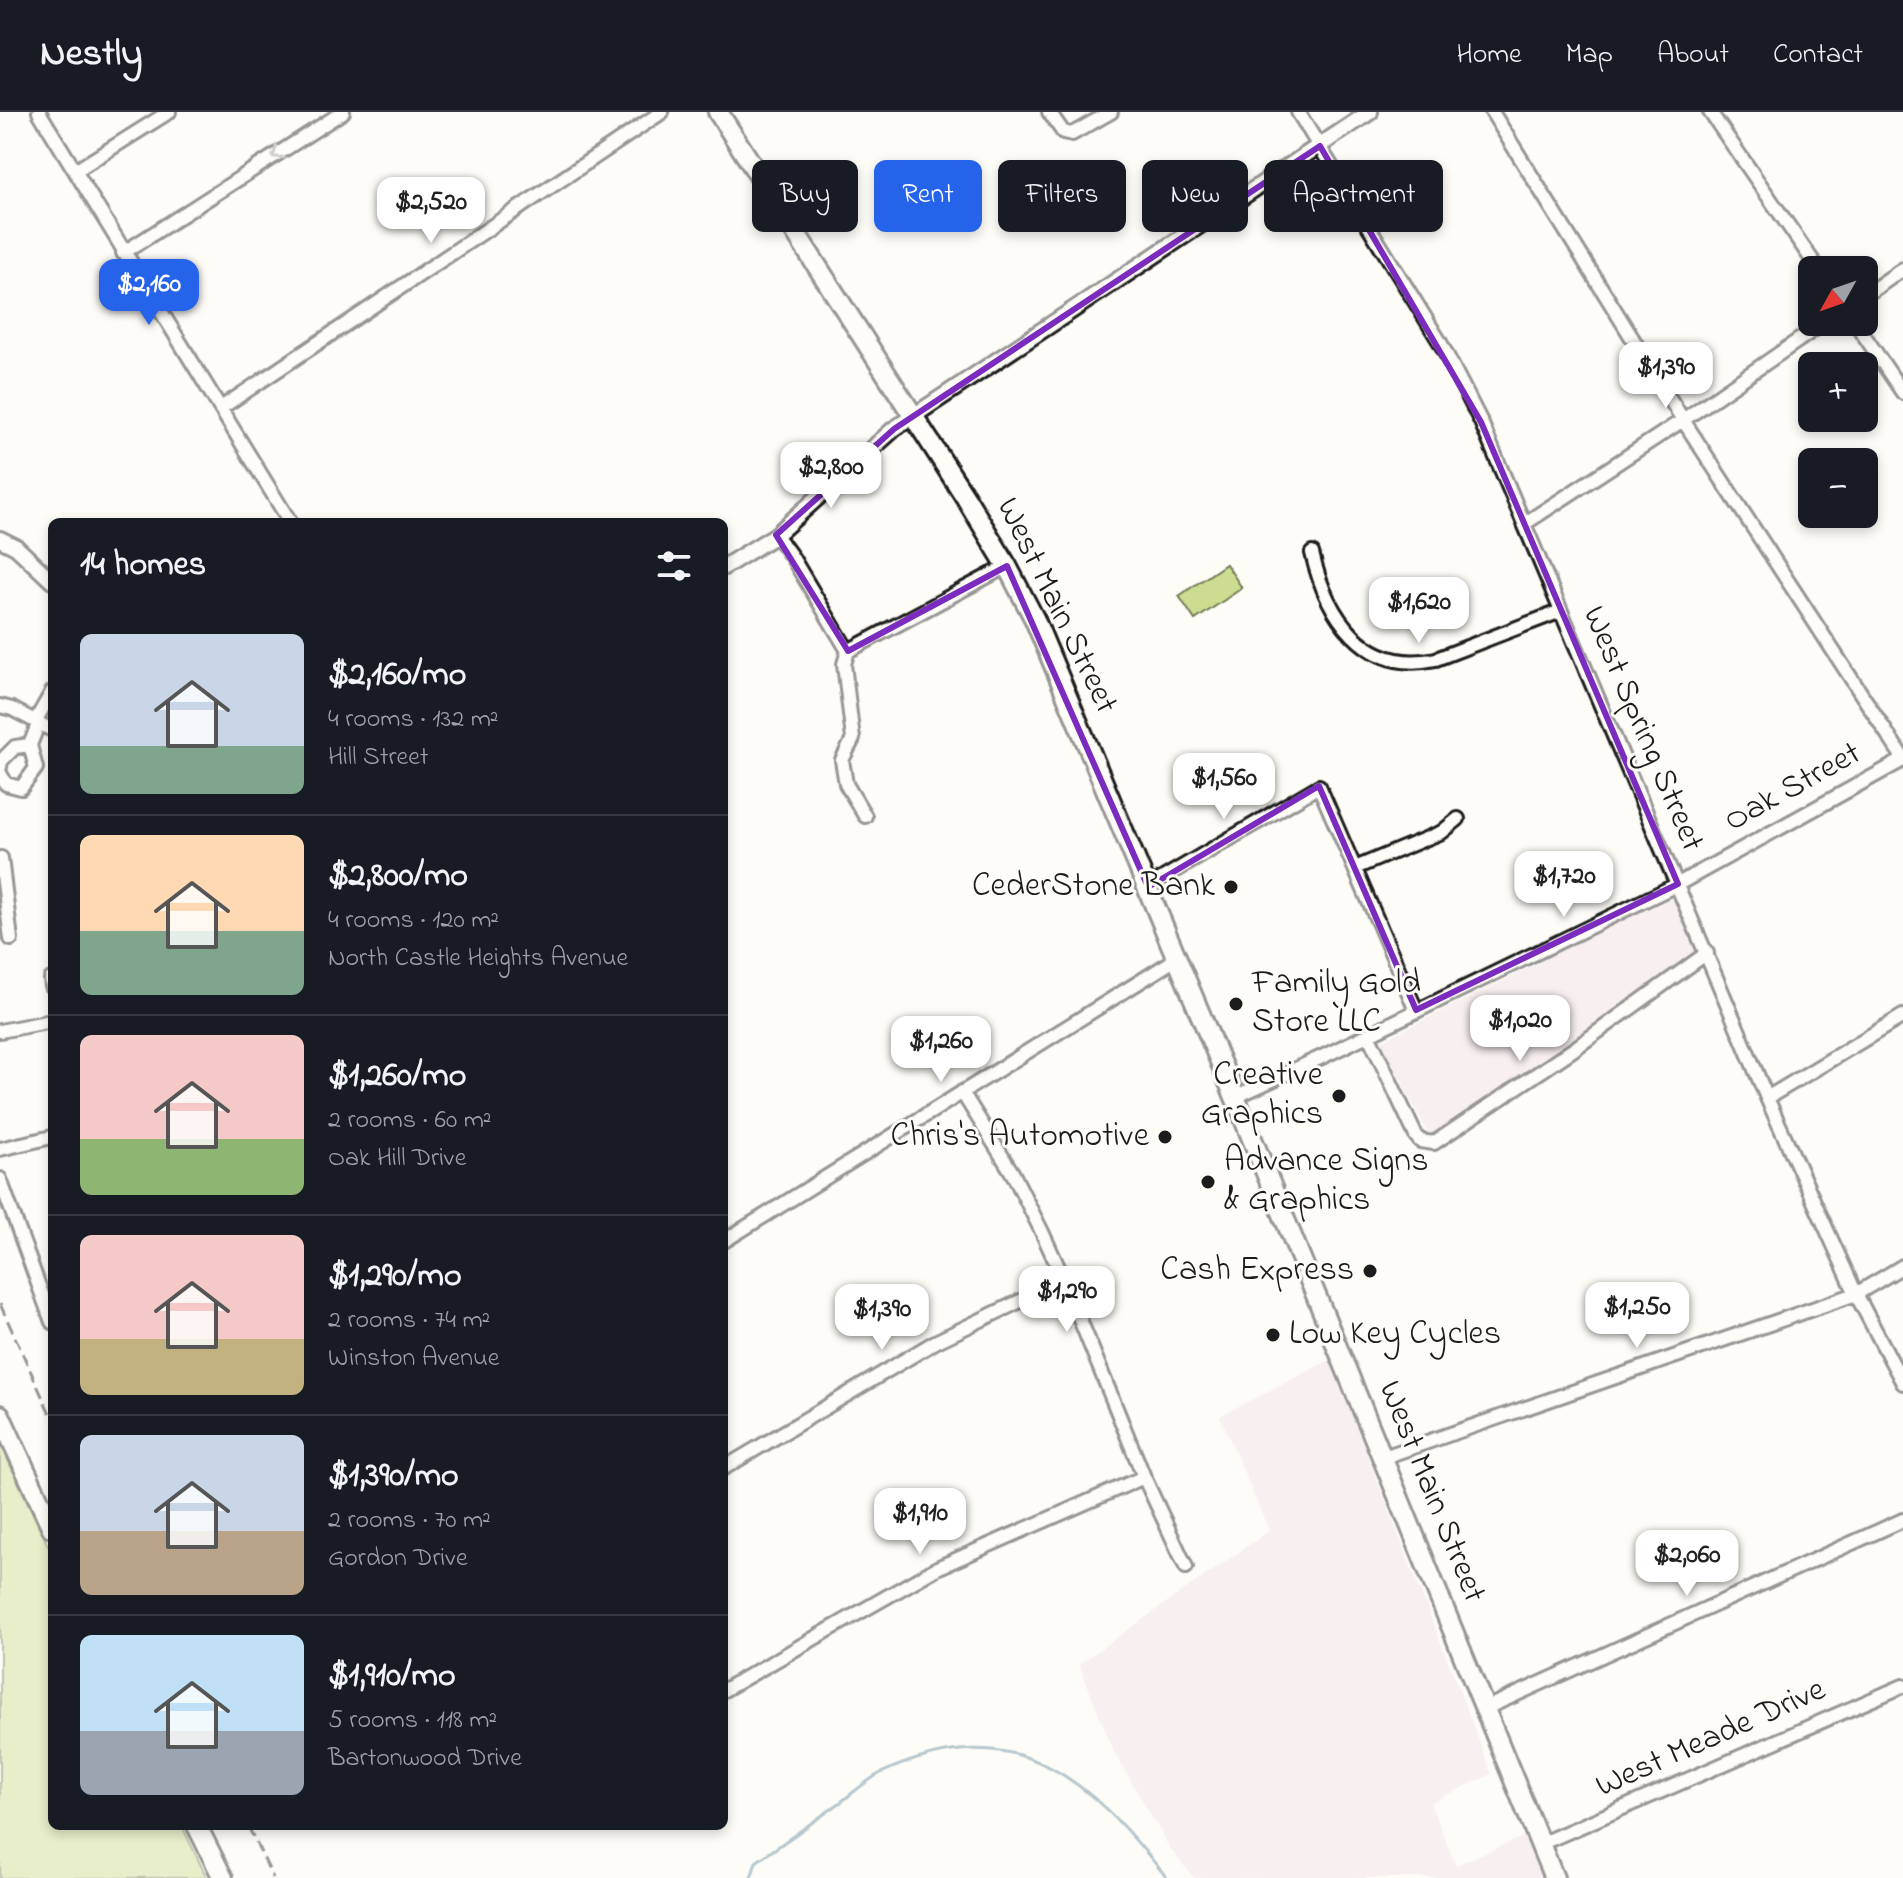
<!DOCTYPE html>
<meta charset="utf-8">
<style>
body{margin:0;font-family:"Indie Flower",sans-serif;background:#20242c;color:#f1f3f6;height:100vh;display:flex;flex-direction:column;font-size:30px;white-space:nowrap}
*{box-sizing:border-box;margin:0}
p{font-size:26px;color:#9ea1a6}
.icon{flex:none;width:44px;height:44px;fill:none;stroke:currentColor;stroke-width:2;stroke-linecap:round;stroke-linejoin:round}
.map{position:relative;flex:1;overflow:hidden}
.panel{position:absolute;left:48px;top:406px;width:680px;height:1312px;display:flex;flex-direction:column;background:#171b24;border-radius:12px;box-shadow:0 4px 12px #0003}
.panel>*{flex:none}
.guide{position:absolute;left:752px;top:48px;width:760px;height:72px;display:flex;gap:16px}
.needle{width:52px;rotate:230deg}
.tools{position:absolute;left:1798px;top:144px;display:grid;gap:16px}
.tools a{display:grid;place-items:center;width:80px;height:80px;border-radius:12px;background:#171b24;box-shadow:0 4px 12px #0003;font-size:40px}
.price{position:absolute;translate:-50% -68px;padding:0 18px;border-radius:16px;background:#fff;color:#222;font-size:26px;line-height:52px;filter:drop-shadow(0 2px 4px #0008)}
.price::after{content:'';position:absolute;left:50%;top:48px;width:24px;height:18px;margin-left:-12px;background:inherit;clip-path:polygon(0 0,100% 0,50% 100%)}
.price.selected{background:#2563eb;color:#fff}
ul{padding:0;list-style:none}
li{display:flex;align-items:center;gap:24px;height:200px;padding:0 32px}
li+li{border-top:2px solid #363941}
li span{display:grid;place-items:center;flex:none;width:224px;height:160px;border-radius:12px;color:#555}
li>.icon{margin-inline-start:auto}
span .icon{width:96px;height:96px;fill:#fffc;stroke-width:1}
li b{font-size:34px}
h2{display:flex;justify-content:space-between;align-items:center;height:96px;padding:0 32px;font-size:34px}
.pill{padding:0 28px;border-radius:12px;background:#171b24;box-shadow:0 4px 12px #0003;font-size:28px;line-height:72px}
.pill.selected{background:#2563eb;color:#fff}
header{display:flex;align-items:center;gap:48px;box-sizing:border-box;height:112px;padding:0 40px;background:#171b24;border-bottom:2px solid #363941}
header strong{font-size:38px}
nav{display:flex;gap:44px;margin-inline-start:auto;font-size:28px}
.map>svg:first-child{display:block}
.built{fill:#f0e1e6}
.green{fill:#ccdd91;stroke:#747c56;stroke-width:2}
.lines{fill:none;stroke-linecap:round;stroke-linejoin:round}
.stream{stroke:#5f899a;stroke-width:3}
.minor-casing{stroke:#1c1c1c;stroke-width:18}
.tertiary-casing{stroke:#1c1c1c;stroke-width:20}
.primary-casing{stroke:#1c1c1c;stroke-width:24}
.minor{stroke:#fdfcf7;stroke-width:12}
.tertiary{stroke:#fdfcf7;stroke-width:14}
.primary{stroke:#fdfcf7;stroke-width:18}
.rail{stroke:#1c1c1c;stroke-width:3;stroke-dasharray:12 6;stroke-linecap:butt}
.oneway{stroke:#989794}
.marked{fill:none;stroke:#7b2cbf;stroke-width:6;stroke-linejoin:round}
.poi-dot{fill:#1c1c1c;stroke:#fdfcf7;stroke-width:3}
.labels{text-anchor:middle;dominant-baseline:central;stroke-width:6;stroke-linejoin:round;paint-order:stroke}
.street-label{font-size:34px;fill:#1c1c1c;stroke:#fdfcf7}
.poi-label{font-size:34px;fill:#1c1c1c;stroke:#fdfcf7;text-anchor:end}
</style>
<header>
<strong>Nestly</strong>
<nav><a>Home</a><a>Map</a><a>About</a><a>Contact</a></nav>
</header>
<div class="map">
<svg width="1903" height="1766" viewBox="0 0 1903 1766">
<rect width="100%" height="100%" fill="#fdfcf7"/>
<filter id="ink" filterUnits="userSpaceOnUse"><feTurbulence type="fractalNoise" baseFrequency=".0125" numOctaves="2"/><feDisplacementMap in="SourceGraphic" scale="16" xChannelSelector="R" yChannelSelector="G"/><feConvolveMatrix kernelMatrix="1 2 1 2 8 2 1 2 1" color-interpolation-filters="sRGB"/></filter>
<g filter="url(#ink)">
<!-- built -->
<path class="built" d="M 1672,779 L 1698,840 L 1440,1019 L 1434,1022 L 1428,1021 L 1381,929 L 1541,850 L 1539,843 Z
M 1330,1248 L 1492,1662 L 1430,1691 L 1456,1753 L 1525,1724 L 1540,1766 L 1194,1766 L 1170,1736 L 1114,1640 L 1079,1552 L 1269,1419 L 1220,1304 Z"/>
<!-- green -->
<path class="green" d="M 1226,452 L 1242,476 L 1195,508 L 1179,484 Z
M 0,1331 L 52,1442 L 52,1714 L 182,1714 L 207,1766 L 0,1766 Z"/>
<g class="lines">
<!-- stream -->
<path class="stream" d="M 751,1766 L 756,1750 C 785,1730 813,1710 841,1690 C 854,1680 867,1668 881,1661 C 1015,1600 1086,1664 1167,1766"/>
<!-- minor casing -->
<g class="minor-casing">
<path id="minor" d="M 39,0 L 290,410
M 1049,0 L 1063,20 L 1072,22 L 1111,0
M 1298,0 L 1440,230 L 1481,310 L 1767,986 L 1856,1182 L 1903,1271
M 1492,0 L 1683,308 L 1903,646
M 1710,0 L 1819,158
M 75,59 L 169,0
M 123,141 L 343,0
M 1864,184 L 1903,157
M 1855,210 L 1903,281
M 221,296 L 662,0
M 1524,412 L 1683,308 L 1825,210
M 776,423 L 792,445 L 848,539 L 844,552 L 853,627 L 842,648 L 846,672 L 865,704
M 1312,441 C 1326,502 1364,563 1436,547 L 1561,499
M 848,539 L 1007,454
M 0,594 L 12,597 L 52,618
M 36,608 L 52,580
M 0,655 L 1,649 L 15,635 L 30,633
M 0,661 L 6,672 L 21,676 L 36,656 L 30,633 L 39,610
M 1,746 L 11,827
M 1355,756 L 1442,720 L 1458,707
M 1148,775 L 1319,674 L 1416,898
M 51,867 L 52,874
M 0,919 L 52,909
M 1368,922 L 1416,1024 L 1420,1029 L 1434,1031 L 1574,937 L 1707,841
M 962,980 L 1013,1062 L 1042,1120 L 1064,1168 L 1144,1365 L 1186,1455
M 1235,985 L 1324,944 L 1678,772 L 1903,648
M 1767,986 L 1903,904
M 0,1037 L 52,1025
M 0,1067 L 52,1210
M 724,1129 L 1176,847
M 1381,1346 L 1856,1182 L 1903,1154
M 724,1356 L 935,1230 L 1064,1168
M 724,1578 L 937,1456 L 1144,1365
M 1486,1596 L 1903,1408
M 1540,1732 L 1903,1574"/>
</g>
<!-- tertiary casing -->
<g class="tertiary-casing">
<path id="tertiary" d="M 0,427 L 16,435 L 52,469
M 724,455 L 776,423 L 894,317 L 1370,0"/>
</g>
<!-- primary casing -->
<g class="primary-casing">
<path id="primary" d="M 718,0 L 966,386 L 1007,454 L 1035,508 L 1235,985 L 1554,1766
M 0,1303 L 52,1416
M 197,1714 L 223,1766"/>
</g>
<!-- minor -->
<use href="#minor" class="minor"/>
<!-- tertiary -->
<use href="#tertiary" class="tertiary"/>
<!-- primary -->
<use href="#primary" class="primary"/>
<!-- rail -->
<path class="rail" d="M 0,1192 L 52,1306
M 248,1714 L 273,1766"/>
</g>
<!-- one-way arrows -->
<defs><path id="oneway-chevron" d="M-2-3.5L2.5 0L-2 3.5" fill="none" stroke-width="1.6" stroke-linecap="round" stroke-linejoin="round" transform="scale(2)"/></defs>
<use class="oneway" href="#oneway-chevron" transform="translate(277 42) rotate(147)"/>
</g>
<!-- marked area -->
<path d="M0 0H1903V1766H0ZM 1320,34 L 1481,310 L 1678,772 L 1416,898 L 1319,674 L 1148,775 L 1007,454 L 848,539 L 776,423 L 894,317 Z" fill="#fdfcf7" fill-opacity=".55" fill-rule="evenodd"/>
<path class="marked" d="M 1320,34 L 1481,310 L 1678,772 L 1416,898 L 1319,674 L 1148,775 L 1007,454 L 848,539 L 776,423 L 894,317 Z"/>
<!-- markers -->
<g class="poi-dot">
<circle cx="1231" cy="775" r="8"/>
<circle cx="1236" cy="892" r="8"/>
<circle cx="1339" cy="984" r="8"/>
<circle cx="1165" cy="1025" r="8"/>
<circle cx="1208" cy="1070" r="8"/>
<circle cx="1370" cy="1159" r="8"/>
<circle cx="1273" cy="1223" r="8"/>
</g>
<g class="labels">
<!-- street labels -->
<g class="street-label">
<text transform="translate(1056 494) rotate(64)">West Main Street</text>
<text transform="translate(1642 617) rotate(67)">West Spring Street</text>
<text transform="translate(1793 676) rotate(-29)">Oak Street</text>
<text transform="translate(1431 1380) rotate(68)">West Main Street</text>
<text transform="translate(1711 1627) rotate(-24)">West Meade Drive</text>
</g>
<!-- poi labels -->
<g class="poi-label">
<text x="1215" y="775">CederStone Bank</text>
<text x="1252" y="872" text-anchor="start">Family Gold<tspan x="1252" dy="39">Store LLC</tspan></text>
<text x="1323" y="964">Creative<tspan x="1323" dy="39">Graphics</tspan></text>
<text x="1149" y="1025">Chris's Automotive</text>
<text x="1224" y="1050" text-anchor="start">Advance Signs<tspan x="1224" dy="39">&amp; Graphics</tspan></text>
<text x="1354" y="1159">Cash Express</text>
<text x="1289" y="1223" text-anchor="start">Low Key Cycles</text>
</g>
</g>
</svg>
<div class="tools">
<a><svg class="needle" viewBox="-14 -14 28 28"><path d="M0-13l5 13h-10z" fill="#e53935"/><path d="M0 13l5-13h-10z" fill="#9ea1a6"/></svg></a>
<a>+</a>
<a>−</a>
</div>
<b class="price" style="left:431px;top:133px">$2,520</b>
<b class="price selected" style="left:149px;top:215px">$2,160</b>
<b class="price" style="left:1666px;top:298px">$1,390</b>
<b class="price" style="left:831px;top:398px">$2,800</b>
<b class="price" style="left:1419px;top:533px">$1,620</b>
<b class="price" style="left:1224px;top:709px">$1,560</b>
<b class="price" style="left:1564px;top:807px">$1,720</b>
<b class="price" style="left:1520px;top:951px">$1,020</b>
<b class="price" style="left:941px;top:972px">$1,260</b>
<b class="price" style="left:1067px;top:1222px">$1,290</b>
<b class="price" style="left:1637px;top:1238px">$1,250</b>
<b class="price" style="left:882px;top:1240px">$1,390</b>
<b class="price" style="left:920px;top:1444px">$1,910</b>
<b class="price" style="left:1687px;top:1486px">$2,060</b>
<div class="guide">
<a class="pill">Buy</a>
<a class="pill selected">Rent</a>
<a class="pill">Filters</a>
<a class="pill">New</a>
<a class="pill">Apartment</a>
</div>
<section class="panel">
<h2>14 homes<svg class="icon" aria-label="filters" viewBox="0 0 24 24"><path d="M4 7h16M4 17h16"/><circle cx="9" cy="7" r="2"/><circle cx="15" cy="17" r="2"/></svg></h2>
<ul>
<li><span style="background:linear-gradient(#c9d6e8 70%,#7fa58c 0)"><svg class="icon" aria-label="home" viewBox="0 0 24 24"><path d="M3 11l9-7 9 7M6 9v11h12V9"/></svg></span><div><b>$2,160/mo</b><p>4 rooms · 132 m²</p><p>Hill Street</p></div></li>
<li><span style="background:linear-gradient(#ffd9b3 60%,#7fa58c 0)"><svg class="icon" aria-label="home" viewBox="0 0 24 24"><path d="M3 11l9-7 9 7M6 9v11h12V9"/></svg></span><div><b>$2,800/mo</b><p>4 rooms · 120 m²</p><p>North Castle Heights Avenue</p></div></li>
<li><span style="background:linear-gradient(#f6c9c9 65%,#8fb573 0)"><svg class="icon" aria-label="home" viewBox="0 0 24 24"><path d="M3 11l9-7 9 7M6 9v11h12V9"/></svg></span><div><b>$1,260/mo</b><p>2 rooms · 60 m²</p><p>Oak Hill Drive</p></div></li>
<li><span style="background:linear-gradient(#f6c9c9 65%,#c2b280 0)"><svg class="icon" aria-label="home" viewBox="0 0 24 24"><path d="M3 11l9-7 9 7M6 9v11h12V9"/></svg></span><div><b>$1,290/mo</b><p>2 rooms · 74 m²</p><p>Winston Avenue</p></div></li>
<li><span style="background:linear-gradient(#c9d6e8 60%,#b9a48a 0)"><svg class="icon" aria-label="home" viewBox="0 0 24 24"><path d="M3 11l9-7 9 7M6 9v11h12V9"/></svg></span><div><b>$1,390/mo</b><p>2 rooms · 70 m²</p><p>Gordon Drive</p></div></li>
<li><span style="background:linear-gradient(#bfe0f5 60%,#9aa5b1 0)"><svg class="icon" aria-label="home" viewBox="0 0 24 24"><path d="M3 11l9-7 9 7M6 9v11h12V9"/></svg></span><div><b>$1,910/mo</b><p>5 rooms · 118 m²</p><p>Bartonwood Drive</p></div></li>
</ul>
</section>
</div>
